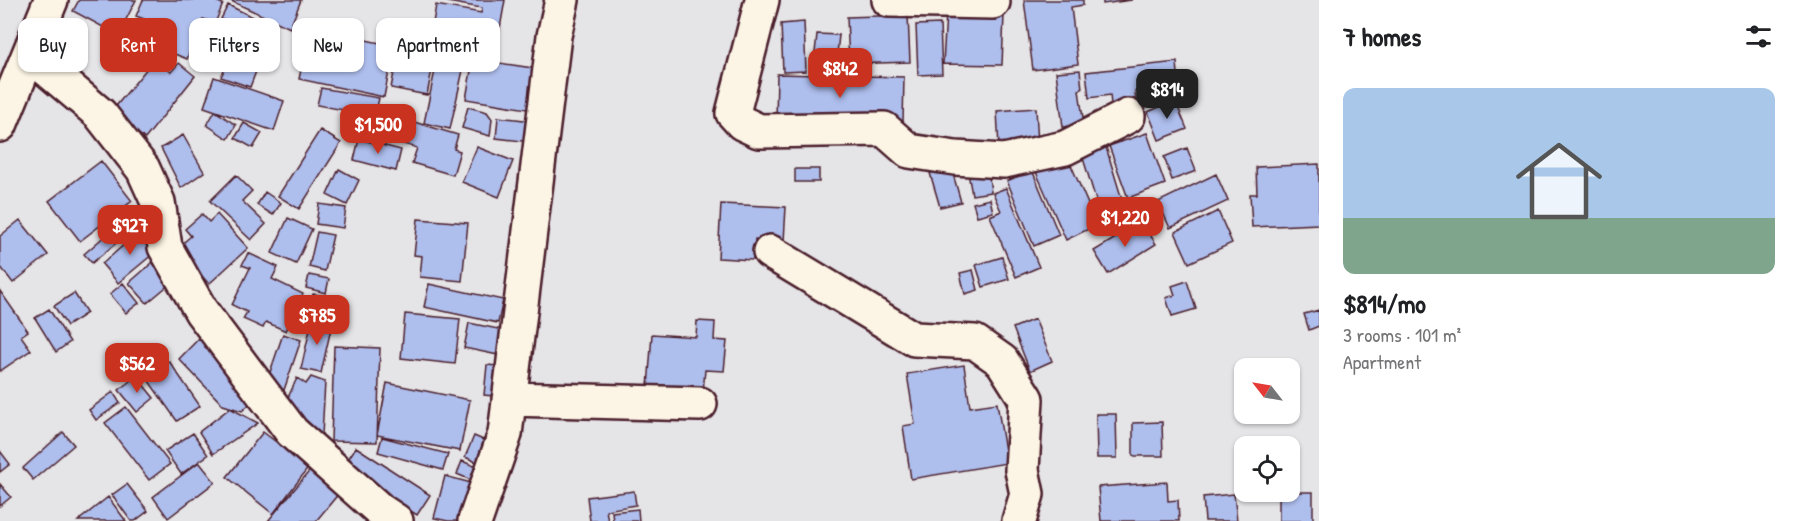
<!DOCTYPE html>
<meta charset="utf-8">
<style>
body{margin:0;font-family:"Patrick Hand",sans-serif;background:#f6f6f6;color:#202124;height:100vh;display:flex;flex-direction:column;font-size:22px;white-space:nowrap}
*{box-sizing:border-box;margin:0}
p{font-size:20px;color:#757577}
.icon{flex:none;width:33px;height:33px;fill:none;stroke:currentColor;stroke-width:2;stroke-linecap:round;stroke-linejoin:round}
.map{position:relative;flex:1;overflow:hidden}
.panel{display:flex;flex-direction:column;background:#fff;width:480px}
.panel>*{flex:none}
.top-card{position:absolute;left:18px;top:18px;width:570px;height:54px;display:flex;gap:12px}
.needle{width:39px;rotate:301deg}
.tools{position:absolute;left:1234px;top:358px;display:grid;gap:12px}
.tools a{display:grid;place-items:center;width:66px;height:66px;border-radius:12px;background:#fff;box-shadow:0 2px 4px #0004;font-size:30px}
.price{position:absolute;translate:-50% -51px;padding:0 14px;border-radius:12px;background:#c8321e;color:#fff;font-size:20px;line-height:39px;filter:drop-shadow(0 2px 3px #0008)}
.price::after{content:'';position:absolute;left:50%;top:36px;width:18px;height:14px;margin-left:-9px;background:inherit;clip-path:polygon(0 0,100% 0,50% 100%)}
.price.current{background:#222;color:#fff}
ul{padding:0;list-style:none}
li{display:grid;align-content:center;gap:12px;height:318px;padding:0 24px}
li+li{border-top:2px solid #e0e0e0}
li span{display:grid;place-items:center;height:186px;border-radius:12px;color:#555}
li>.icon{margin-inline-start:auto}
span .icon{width:108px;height:108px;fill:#fffc;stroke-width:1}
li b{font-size:26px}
h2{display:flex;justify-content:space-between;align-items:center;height:72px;padding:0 24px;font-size:26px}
.pill{padding:0 21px;border-radius:12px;background:#fff;box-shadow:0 2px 4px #0004;font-size:21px;line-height:54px}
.pill.current{background:#c8321e;color:#fff}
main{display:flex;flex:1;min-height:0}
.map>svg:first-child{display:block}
.building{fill:#aebeed;stroke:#4a1f2b;stroke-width:1.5}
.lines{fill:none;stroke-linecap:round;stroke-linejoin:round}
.minor-casing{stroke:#4a1f2b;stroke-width:38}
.minor{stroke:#fcf5e5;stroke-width:33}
</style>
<main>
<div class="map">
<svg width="1319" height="521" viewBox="0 0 1319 521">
<rect width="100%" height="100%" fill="#e5e4e7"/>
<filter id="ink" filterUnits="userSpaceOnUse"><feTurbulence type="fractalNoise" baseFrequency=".0167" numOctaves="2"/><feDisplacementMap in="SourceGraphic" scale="12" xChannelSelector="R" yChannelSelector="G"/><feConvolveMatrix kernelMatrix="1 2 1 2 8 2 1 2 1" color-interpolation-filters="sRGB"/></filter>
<g filter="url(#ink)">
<!-- building -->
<path class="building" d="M 79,0 L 136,0 L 118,35 L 73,11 Z
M 143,0 L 213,0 L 223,4 L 215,23 L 203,19 L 187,59 L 137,39 L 144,19 L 136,16 Z
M 229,0 L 301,0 L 290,28 Z
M 448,0 L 505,0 L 498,40 L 432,29 L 436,5 L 481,13 L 482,8 L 448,2 Z
M 1024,0 L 1083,0 L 1083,5 L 1071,7 L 1078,64 L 1033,70 Z
M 1103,0 L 1132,0 L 1103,4 Z
M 228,5 L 273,27 L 250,87 L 221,77 L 241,29 L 221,19 Z
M 946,13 L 1004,15 L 1002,65 L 943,64 Z
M 908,15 L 910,62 L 849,64 L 847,17 Z
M 804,22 L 806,71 L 783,72 L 781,24 Z
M 940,24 L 942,74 L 918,75 L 916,25 Z
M 310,28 L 394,46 L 384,97 L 299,79 Z
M 817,34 L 839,35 L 837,54 L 815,53 Z
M 400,42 L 436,49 L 427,95 L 391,88 Z
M 157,56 L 168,65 L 165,68 L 171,72 L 179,63 L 195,76 L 145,139 L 112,111 Z
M 438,56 L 465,61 L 450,129 L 424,123 Z
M 473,59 L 539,69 L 533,110 L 466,99 Z
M 1177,62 L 1179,86 L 1135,91 L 1137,111 L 1112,114 L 1110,95 L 1089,98 L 1086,72 Z
M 1080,70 L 1082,89 L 1079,90 L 1084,125 L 1063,127 L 1056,72 Z
M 777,74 L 904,77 L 903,123 L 776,121 Z
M 214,77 L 284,101 L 274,131 L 204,107 Z
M 321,88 L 379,98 L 375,116 L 317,105 Z
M 1175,100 L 1187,129 L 1159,140 L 1148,112 Z
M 468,107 L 487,112 L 492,119 L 490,136 L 462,128 Z
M 1036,108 L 1038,145 L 999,148 L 997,111 Z
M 215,111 L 236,125 L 228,139 L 207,125 Z
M 387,114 L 458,135 L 454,149 L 460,151 L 453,175 L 412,163 L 417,148 L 381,137 Z
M 498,117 L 532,121 L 530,142 L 496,138 Z
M 244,123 L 262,133 L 253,148 L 235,138 Z
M 320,130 L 341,143 L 299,209 L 278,196 Z
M 1147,133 L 1165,184 L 1128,198 L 1109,146 Z
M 183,135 L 204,172 L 181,188 L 161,148 Z
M 359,139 L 401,150 L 396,171 L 354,160 Z
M 477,147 L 513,161 L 499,197 L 462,182 Z
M 1106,147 L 1123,203 L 1099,210 L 1082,155 Z
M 1187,148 L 1196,171 L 1172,180 L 1164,157 Z
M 1068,158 L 1097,225 L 1066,240 L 1036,172 Z
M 101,161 L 132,201 L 80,241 L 49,201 Z
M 1319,164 L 1319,224 L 1252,227 L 1250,194 L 1257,194 L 1256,167 Z
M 951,167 L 961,202 L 940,207 L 930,173 Z
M 339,169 L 359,180 L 347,205 L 327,195 Z
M 795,169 L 819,169 L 819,182 L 795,182 Z
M 988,170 L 991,192 L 972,195 L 968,173 Z
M 1032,170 L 1059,235 L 1034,246 L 1007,181 Z
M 1216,174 L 1228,201 L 1170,228 L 1158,202 Z
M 236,175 L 252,191 L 242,201 L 266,224 L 251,240 L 210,201 Z
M 1006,188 L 1039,267 L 1016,277 L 990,216 L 1001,211 L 993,193 Z
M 265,192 L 281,203 L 273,215 L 257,205 Z
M 990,199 L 993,212 L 977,216 L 973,203 Z
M 319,204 L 346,208 L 343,228 L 316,224 Z
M 721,204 L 786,207 L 784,241 L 755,239 L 753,260 L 718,258 Z
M 1218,211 L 1232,243 L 1189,263 L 1175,232 Z
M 202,214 L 209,222 L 217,214 L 248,248 L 209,284 L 177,248 L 191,236 L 185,229 Z
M 129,215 L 138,225 L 92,263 L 84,254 Z
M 288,218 L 312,229 L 296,264 L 272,253 Z
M 418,219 L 468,223 L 462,281 L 420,277 L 422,256 L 414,255 Z
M 20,220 L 48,255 L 13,283 L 0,266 L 0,236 Z
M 1142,222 L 1156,244 L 1108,274 L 1094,251 Z
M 142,229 L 159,249 L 118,283 L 102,264 Z
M 317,232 L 333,235 L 325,271 L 309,267 Z
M 248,253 L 278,267 L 272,279 L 303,294 L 286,331 L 266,322 L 263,328 L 243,319 L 247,312 L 232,305 L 250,268 L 242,265 Z
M 1002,257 L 1009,279 L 983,287 L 976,265 Z
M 153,262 L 171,283 L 147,303 L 129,283 Z
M 973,270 L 978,290 L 965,294 L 960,273 Z
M 309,275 L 329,279 L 326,293 L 306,288 Z
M 1187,281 L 1196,309 L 1172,316 L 1166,298 L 1175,295 L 1172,286 Z
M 123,283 L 139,303 L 126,313 L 110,294 Z
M 429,284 L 503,300 L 498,323 L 424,307 Z
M 0,291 L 28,331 L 21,336 L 31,350 L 0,371 Z
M 74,293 L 87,313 L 67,326 L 54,306 Z
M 313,294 L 329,296 L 326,316 L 310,314 Z
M 49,309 L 70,342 L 56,352 L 35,318 Z
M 1319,310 L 1319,326 L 1309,330 L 1304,314 Z
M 405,314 L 460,319 L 455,364 L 401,358 Z
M 1035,319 L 1052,361 L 1030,371 L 1013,328 Z
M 312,320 L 332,324 L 321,373 L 301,369 Z
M 697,321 L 715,322 L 714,340 L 727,341 L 724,371 L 705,370 L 703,392 L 648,387 L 652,334 L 696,337 Z
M 469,323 L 508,331 L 503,356 L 464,348 Z
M 208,329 L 252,402 L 242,411 L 223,405 L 179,359 Z
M 283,334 L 301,340 L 284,390 L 266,384 Z
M 334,346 L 380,348 L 377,442 L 331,441 Z
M 169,361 L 200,406 L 177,421 L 146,377 Z
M 487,365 L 507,367 L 504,397 L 484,395 Z
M 964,365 L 970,407 L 997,403 L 1007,463 L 911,479 L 903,426 L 915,424 L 907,374 Z
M 136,376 L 154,398 L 137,412 L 119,390 Z
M 311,377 L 325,382 L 322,435 L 285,404 L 297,378 L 306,384 Z
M 387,383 L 470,400 L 460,451 L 377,435 Z
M 113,392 L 120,403 L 96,420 L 89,410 Z
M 126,407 L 170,464 L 149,480 L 105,423 Z
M 230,408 L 258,423 L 213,454 L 199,432 Z
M 1096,414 L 1116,414 L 1117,458 L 1097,458 Z
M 1162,422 L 1163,456 L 1133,456 L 1133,423 Z
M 63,432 L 74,445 L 33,480 L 23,468 Z
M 263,432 L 309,467 L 273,514 L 227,477 Z
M 193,433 L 208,455 L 181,474 L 165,451 Z
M 474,436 L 497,446 L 488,467 L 465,457 Z
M 382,437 L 448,454 L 443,470 L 378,452 Z
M 356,447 L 430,495 L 417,515 L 343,467 Z
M 0,451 L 10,464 L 0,472 Z
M 462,461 L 486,471 L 480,484 L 457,474 Z
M 199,462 L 215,482 L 168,518 L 153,497 Z
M 312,468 L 340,492 L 316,521 L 268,521 Z
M 445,476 L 475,484 L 465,521 L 448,521 L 434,518 Z
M 1167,482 L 1168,501 L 1178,500 L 1179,521 L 1101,521 L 1098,487 Z
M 0,484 L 11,497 L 0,506 Z
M 127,484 L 148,511 L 135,521 L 131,521 L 112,495 Z
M 634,491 L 636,505 L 606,510 L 608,521 L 590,521 L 587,497 Z
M 1279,492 L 1313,492 L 1313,521 L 1279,521 Z
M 1234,494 L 1237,521 L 1205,521 L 1203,497 Z
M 108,497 L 126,521 L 78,521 Z
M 638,509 L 639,521 L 613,521 L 612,512 Z"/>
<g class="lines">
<!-- minor casing -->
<g class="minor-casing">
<path id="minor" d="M 762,0 L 733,113 L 742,123 L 759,131 L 884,129 L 909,151 L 955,158 L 1004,161 L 1065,148 L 1128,116
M 889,0 L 993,2
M 29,54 L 100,114 L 143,169 L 158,202 L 165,247 L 201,311 L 292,432 L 381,511 L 396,521
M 0,125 L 51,0
M 770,252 L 914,339 L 975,342 L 1002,361 L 1026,399 L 1022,470 L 1027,494 L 1019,521
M 509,399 L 700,404
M 475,521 L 505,434 L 554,36 L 562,0"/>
</g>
<!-- minor -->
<use href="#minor" class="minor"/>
</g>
</g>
</svg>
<div class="tools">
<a><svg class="needle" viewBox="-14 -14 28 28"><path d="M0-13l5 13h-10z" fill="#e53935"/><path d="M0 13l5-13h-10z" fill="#757577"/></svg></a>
<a><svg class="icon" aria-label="locate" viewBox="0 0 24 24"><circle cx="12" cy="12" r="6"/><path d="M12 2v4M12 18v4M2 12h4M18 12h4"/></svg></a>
</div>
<b class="price" style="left:840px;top:99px">$842</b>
<b class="price current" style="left:1167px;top:120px">$814</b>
<b class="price" style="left:378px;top:155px">$1,500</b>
<b class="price" style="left:1125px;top:248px">$1,220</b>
<b class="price" style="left:130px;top:256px">$927</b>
<b class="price" style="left:317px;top:346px">$785</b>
<b class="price" style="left:137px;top:394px">$562</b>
<div class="top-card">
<a class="pill">Buy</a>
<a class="pill current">Rent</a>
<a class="pill">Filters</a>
<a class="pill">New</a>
<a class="pill">Apartment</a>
</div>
</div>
<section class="panel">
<h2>7 homes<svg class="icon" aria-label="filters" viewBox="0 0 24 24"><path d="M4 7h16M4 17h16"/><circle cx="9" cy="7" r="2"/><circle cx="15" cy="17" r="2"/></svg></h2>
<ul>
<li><span style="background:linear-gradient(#a9c7e8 70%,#7fa58c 0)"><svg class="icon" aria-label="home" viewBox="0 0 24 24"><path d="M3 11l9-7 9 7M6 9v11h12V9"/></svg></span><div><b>$814/mo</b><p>3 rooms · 101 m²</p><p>Apartment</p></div></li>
</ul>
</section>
</main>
